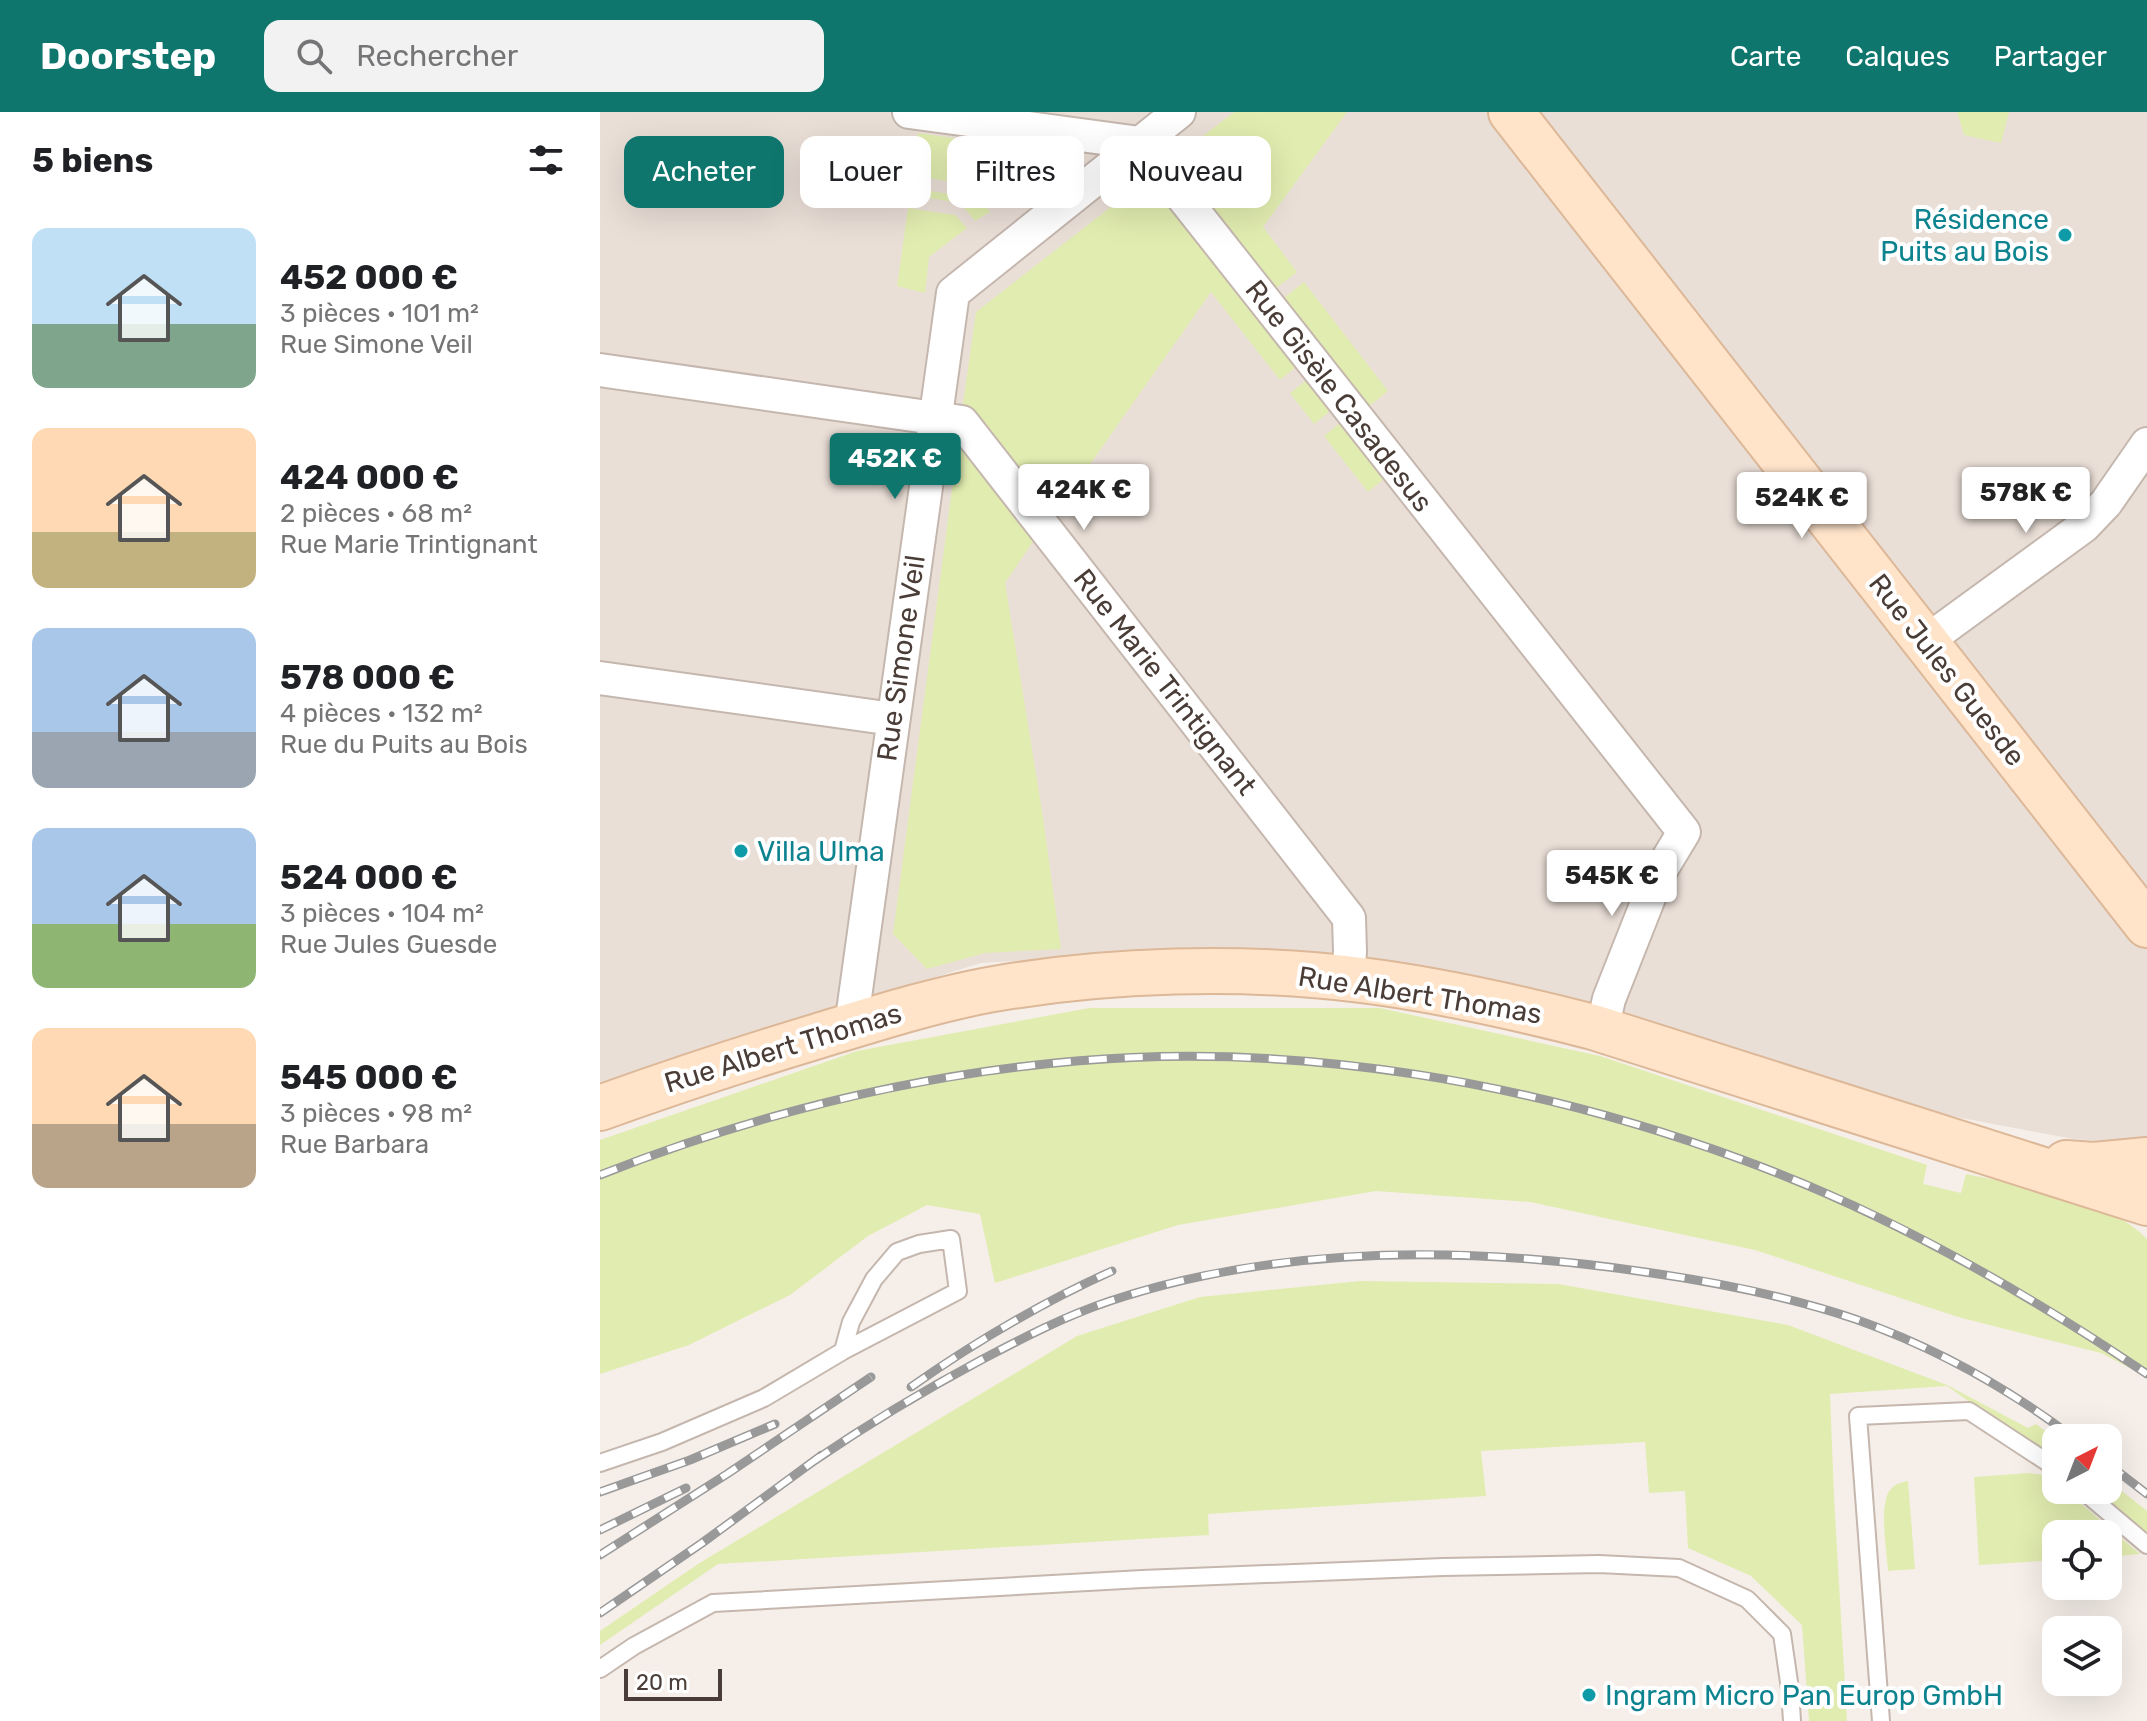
<!DOCTYPE html>
<html lang="fr">
<meta charset="utf-8">
<style>
body{margin:0;font-family:Rubik,sans-serif;background:#f2f2f2;color:#202124;height:100vh;display:flex;flex-direction:column;font-size:30px;white-space:nowrap}
*{box-sizing:border-box;margin:0}
p{font-size:26px;color:#757577}
.icon{flex:none;width:44px;height:44px;fill:none;stroke:currentColor;stroke-width:2;stroke-linecap:round;stroke-linejoin:round}
.map{position:relative;flex:1;overflow:hidden}
.side{display:flex;flex-direction:column;background:#fff;width:600px}
.side>*{flex:none}
.banner{position:absolute;left:24px;top:24px;width:760px;height:72px;display:flex;gap:16px}
.needle{width:52px;rotate:42deg}
.fabs{position:absolute;left:1442px;top:1312px;display:grid;gap:16px}
.fabs a{display:grid;place-items:center;width:80px;height:80px;border-radius:16px;background:#fff;box-shadow:0 8px 32px #0002;font-size:40px}
.scale{position:absolute;left:24px;bottom:20px;width:98px;box-sizing:border-box;padding-left:8px;border:4px solid #4a3d37;border-top:0;font-size:22px;line-height:28px;white-space:nowrap;color:#4a3d37;-webkit-text-stroke:6px #fff;paint-order:stroke}
.price{position:absolute;translate:-50% -68px;padding:0 18px;border-radius:8px;background:#fff;color:#222;font-size:26px;line-height:52px;filter:drop-shadow(0 2px 4px #0008)}
.price::after{content:'';position:absolute;left:50%;top:48px;width:24px;height:18px;margin-left:-12px;background:inherit;clip-path:polygon(0 0,100% 0,50% 100%)}
.price.active{background:#0f766e;color:#fff}
ul{padding:0;list-style:none}
li{display:flex;align-items:center;gap:24px;height:200px;padding:0 32px}
li span{display:grid;place-items:center;flex:none;width:224px;height:160px;border-radius:16px;color:#555}
li>.icon{margin-inline-start:auto}
span .icon{width:96px;height:96px;fill:#fffc;stroke-width:1}
li b{font-size:34px}
h2{display:flex;justify-content:space-between;align-items:center;height:96px;padding:0 32px;font-size:34px}
.tag{padding:0 28px;border-radius:16px;background:#fff;box-shadow:0 8px 32px #0002;font-size:28px;line-height:72px}
.tag.active{background:#0f766e;color:#fff}
header{display:flex;align-items:center;gap:48px;box-sizing:border-box;height:112px;padding:0 40px;background:#0f766e;color:#fff}
header strong{font-size:38px}
nav{display:flex;gap:44px;margin-inline-start:auto;font-size:28px}
.search{width:560px;height:72px;background:#f2f2f2;display:flex;align-items:center;gap:20px;box-sizing:border-box;padding:0 28px;border-radius:16px;color:#757577;font-size:30px}
main{display:flex;flex:1;min-height:0}
.map>svg:first-child{display:block}
.residential{fill:#eadfd7}
.green{fill:#e1ecb0}
.lines{fill:none;stroke-linecap:round;stroke-linejoin:round}
.lane-casing{stroke:#c5b7ae;stroke-width:20}
.street-casing{stroke:#c5b7ae;stroke-width:36}
.secondary-casing{stroke:#dcb898;stroke-width:48}
.lane{stroke:#fff;stroke-width:16}
.street{stroke:#fff;stroke-width:32}
.secondary{stroke:#ffe4ca;stroke-width:44}
.rail-casing{stroke:#999;stroke-width:9}
.rail{stroke:#fff;stroke-width:6;stroke-dasharray:18;stroke-linecap:butt}
.culture-dot{fill:#0f9aa8;stroke:#fff;stroke-width:3}
.labels{text-anchor:middle;dominant-baseline:central;stroke-width:8;stroke-linejoin:round;paint-order:stroke}
.culture-label{font-size:28px;fill:#0d838f;stroke:#fff;text-anchor:start}
.street-label{font-size:28px;fill:#4a3d37;stroke:#fff}
</style>
<header>
<strong>Doorstep</strong>
<div class="search"><svg class="icon" aria-label="search" viewBox="0 0 24 24"><circle cx="10" cy="10" r="6"/><path d="M15 15l6 6"/></svg>Rechercher</div>
<nav><a>Carte</a><a>Calques</a><a>Partager</a></nav>
</header>
<main>
<section class="side">
<h2>5 biens<svg class="icon" aria-label="filters" viewBox="0 0 24 24"><path d="M4 7h16M4 17h16"/><circle cx="9" cy="7" r="2"/><circle cx="15" cy="17" r="2"/></svg></h2>
<ul>
<li><span style="background:linear-gradient(#bfe0f5 60%,#7fa58c 0)"><svg class="icon" aria-label="home" viewBox="0 0 24 24"><path d="M3 11l9-7 9 7M6 9v11h12V9"/></svg></span><div><b>452 000 €</b><p>3 pièces · 101 m²</p><p>Rue Simone Veil</p></div></li>
<li><span style="background:linear-gradient(#ffd9b3 65%,#c2b280 0)"><svg class="icon" aria-label="home" viewBox="0 0 24 24"><path d="M3 11l9-7 9 7M6 9v11h12V9"/></svg></span><div><b>424 000 €</b><p>2 pièces · 68 m²</p><p>Rue Marie Trintignant</p></div></li>
<li><span style="background:linear-gradient(#a9c7e8 65%,#9aa5b1 0)"><svg class="icon" aria-label="home" viewBox="0 0 24 24"><path d="M3 11l9-7 9 7M6 9v11h12V9"/></svg></span><div><b>578 000 €</b><p>4 pièces · 132 m²</p><p>Rue du Puits au Bois</p></div></li>
<li><span style="background:linear-gradient(#a9c7e8 60%,#8fb573 0)"><svg class="icon" aria-label="home" viewBox="0 0 24 24"><path d="M3 11l9-7 9 7M6 9v11h12V9"/></svg></span><div><b>524 000 €</b><p>3 pièces · 104 m²</p><p>Rue Jules Guesde</p></div></li>
<li><span style="background:linear-gradient(#ffd9b3 60%,#b9a48a 0)"><svg class="icon" aria-label="home" viewBox="0 0 24 24"><path d="M3 11l9-7 9 7M6 9v11h12V9"/></svg></span><div><b>545 000 €</b><p>3 pièces · 98 m²</p><p>Rue Barbara</p></div></li>
</ul>
</section>
<div class="map">
<svg width="1547" height="1609" viewBox="0 0 1547 1609">
<rect width="100%" height="100%" fill="#f6efe9"/>
<!-- residential -->
<path class="residential" d="M 0,0 L 1547,0 L 1547,1028 L 1526,1031 L 1473,1027 L 1335,1001 L 1035,903 L 974,887 L 763,849 L 661,837 L 541,841 L 381,851 L 85,942 L 0,971 Z"/>
<!-- green -->
<path class="green" d="M 634,0 L 747,0 L 663,115 L 697,160 L 671,180 L 568,51 Z
M 1357,0 L 1409,0 L 1401,31 L 1364,23 Z
M 318,21 L 462,41 L 402,90 L 388,75 L 313,64 Z
M 553,62 L 701,251 L 680,268 L 611,180 L 453,405 L 363,292 L 376,200 Z
M 311,76 L 381,87 L 390,100 L 375,109 L 360,91 L 310,83 Z
M 308,96 L 355,103 L 367,116 L 329,145 L 325,181 L 297,174 Z
M 704,170 L 788,279 L 763,299 L 680,189 Z
M 712,264 L 735,295 L 714,312 L 690,281 Z
M 745,307 L 789,363 L 768,380 L 724,324 Z
M 360,317 L 439,421 L 405,471 L 443,705 L 461,837 L 385,841 L 327,857 L 293,822 Z
M 489,896 L 780,896 L 1000,944 L 1327,1053 L 1323,1072 L 1361,1081 L 1366,1062 C 1418,1073 1510,1087 1547,1127 L 1547,1265 L 1501,1241 L 1358,1205 L 1155,1138 L 930,1090 L 776,1079 L 578,1113 L 395,1171 L 380,1102 L 327,1093 L 268,1124 L 190,1183 L 89,1233 L 0,1262 L 0,1028 L 257,939 Z
M 760,1169 L 958,1172 L 1188,1213 L 1347,1273 L 1428,1316 L 1436,1312 L 1456,1327 L 1456,1350 L 1347,1274 L 1230,1282 L 1234,1385 L 1247,1609 L 1209,1609 L 1202,1513 L 1151,1464 L 1088,1436 L 1085,1379 L 1049,1381 L 1045,1330 L 881,1339 L 886,1384 L 608,1402 L 609,1423 L 118,1452 L 0,1533 L 0,1519 L 98,1452 L 477,1224 L 600,1185 Z
M 1429,1361 L 1444,1363 L 1456,1370 L 1456,1378 L 1465,1378 L 1540,1442 L 1508,1445 L 1508,1422 L 1456,1422 L 1456,1448 L 1379,1453 L 1374,1365 Z
M 1508,1368 L 1547,1399 L 1547,1422 L 1494,1378 L 1508,1378 Z
M 1308,1369 L 1315,1457 L 1288,1459 C 1287,1440 1278,1390 1291,1377 C 1295,1372 1302,1370 1308,1369 Z"/>
<g class="lines">
<!-- lane casing -->
<g class="lane-casing">
<path id="lane" d="M 0,1351 L 62,1330 L 164,1286 L 243,1239 L 358,1179 L 351,1127 L 319,1132 L 297,1140 L 274,1167 L 251,1210 L 243,1239
M 1482,1378 L 1547,1433
M 0,1557 L 34,1534 L 113,1491 L 542,1467 L 843,1455 L 999,1452 L 1079,1456 L 1147,1487 L 1182,1522 L 1190,1577 L 1192,1609
M 1281,1609 L 1258,1304 L 1369,1299 L 1456,1356"/>
</g>
<!-- street casing -->
<g class="street-casing">
<path id="street" d="M 309,0 L 540,31 L 1084,720 L 1058,763 L 1009,887 L 1002,917
M 0,258 L 362,310 L 749,806 L 750,839 L 748,867
M 1325,530 L 1484,414 L 1506,391 L 1547,332
M 0,566 L 293,607
M 251,914 L 353,181 L 579,0"/>
</g>
<!-- secondary casing -->
<g class="secondary-casing">
<path id="secondary" d="M 911,0 L 1547,813
M 0,996 C 72,970 145,946 218,924 C 274,907 330,889 388,878 C 506,857 642,853 761,868 C 840,878 916,895 993,915 L 1547,1091
M 1466,1051 L 1494,1053 L 1547,1048"/>
</g>
<!-- lane -->
<use href="#lane" class="lane"/>
<!-- street -->
<use href="#street" class="street"/>
<!-- secondary -->
<use href="#secondary" class="secondary"/>
<!-- rail casing -->
<g class="rail-casing">
<path id="rail" d="M 0,1063 C 152,1003 313,963 476,949 C 701,930 932,970 1143,1048 C 1286,1100 1421,1177 1547,1262
M 311,1275 C 375,1230 441,1191 512,1159
M 214,1349 C 268,1312 323,1279 381,1248 C 423,1226 465,1204 510,1189 C 681,1132 868,1134 1045,1160 C 1116,1170 1187,1184 1255,1207 C 1334,1235 1408,1276 1474,1326
M 1508,1352 L 1547,1382
M 0,1380 L 90,1348 L 175,1312
M 0,1418 L 86,1376
M 0,1443 L 127,1362 L 271,1265
M 0,1501 L 102,1431 L 222,1343"/>
</g>
<!-- rail -->
<use href="#rail" class="rail"/>
</g>
<!-- markers -->
<g class="culture-dot">
<circle cx="1465" cy="123" r="8"/>
<circle cx="141" cy="739" r="8"/>
<circle cx="989" cy="1583" r="8"/>
</g>
<g class="labels">
<!-- culture labels -->
<g class="culture-label">
<text x="1449" y="107" text-anchor="end">Résidence<tspan x="1449" dy="32">Puits au Bois</tspan></text>
<text x="157" y="739">Villa Ulma</text>
<text x="1005" y="1583">Ingram Micro Pan Europ GmbH</text>
</g>
<!-- street labels -->
<g class="street-label">
<text transform="translate(739 284) rotate(52)">Rue Gisèle Casadesus</text>
<text transform="translate(301 546) rotate(-82)">Rue Simone Veil</text>
<text transform="translate(1347 558) rotate(52)">Rue Jules Guesde</text>
<text transform="translate(565 570) rotate(52)">Rue Marie Trintignant</text>
<text transform="translate(820 883) rotate(9)">Rue Albert Thomas</text>
<text transform="translate(183 936) rotate(-17)">Rue Albert Thomas</text>
</g>
</g>
</svg>
<div class="fabs">
<a><svg class="needle" viewBox="-14 -14 28 28"><path d="M0-13l5 13h-10z" fill="#e53935"/><path d="M0 13l5-13h-10z" fill="#757577"/></svg></a>
<a><svg class="icon" aria-label="locate" viewBox="0 0 24 24"><circle cx="12" cy="12" r="6"/><path d="M12 2v4M12 18v4M2 12h4M18 12h4"/></svg></a>
<a><svg class="icon" aria-label="layers" viewBox="0 0 24 24"><path d="M12 4l9 5-9 5-9-5zM3 14l9 5 9-5"/></svg></a>
</div>
<div class="scale">20 m</div>
<b class="price active" style="left:295px;top:389px">452K €</b>
<b class="price" style="left:484px;top:420px">424K €</b>
<b class="price" style="left:1426px;top:423px">578K €</b>
<b class="price" style="left:1202px;top:428px">524K €</b>
<b class="price" style="left:1012px;top:806px">545K €</b>
<div class="banner">
<a class="tag active">Acheter</a>
<a class="tag">Louer</a>
<a class="tag">Filtres</a>
<a class="tag">Nouveau</a>
</div>
</div>
</main>
